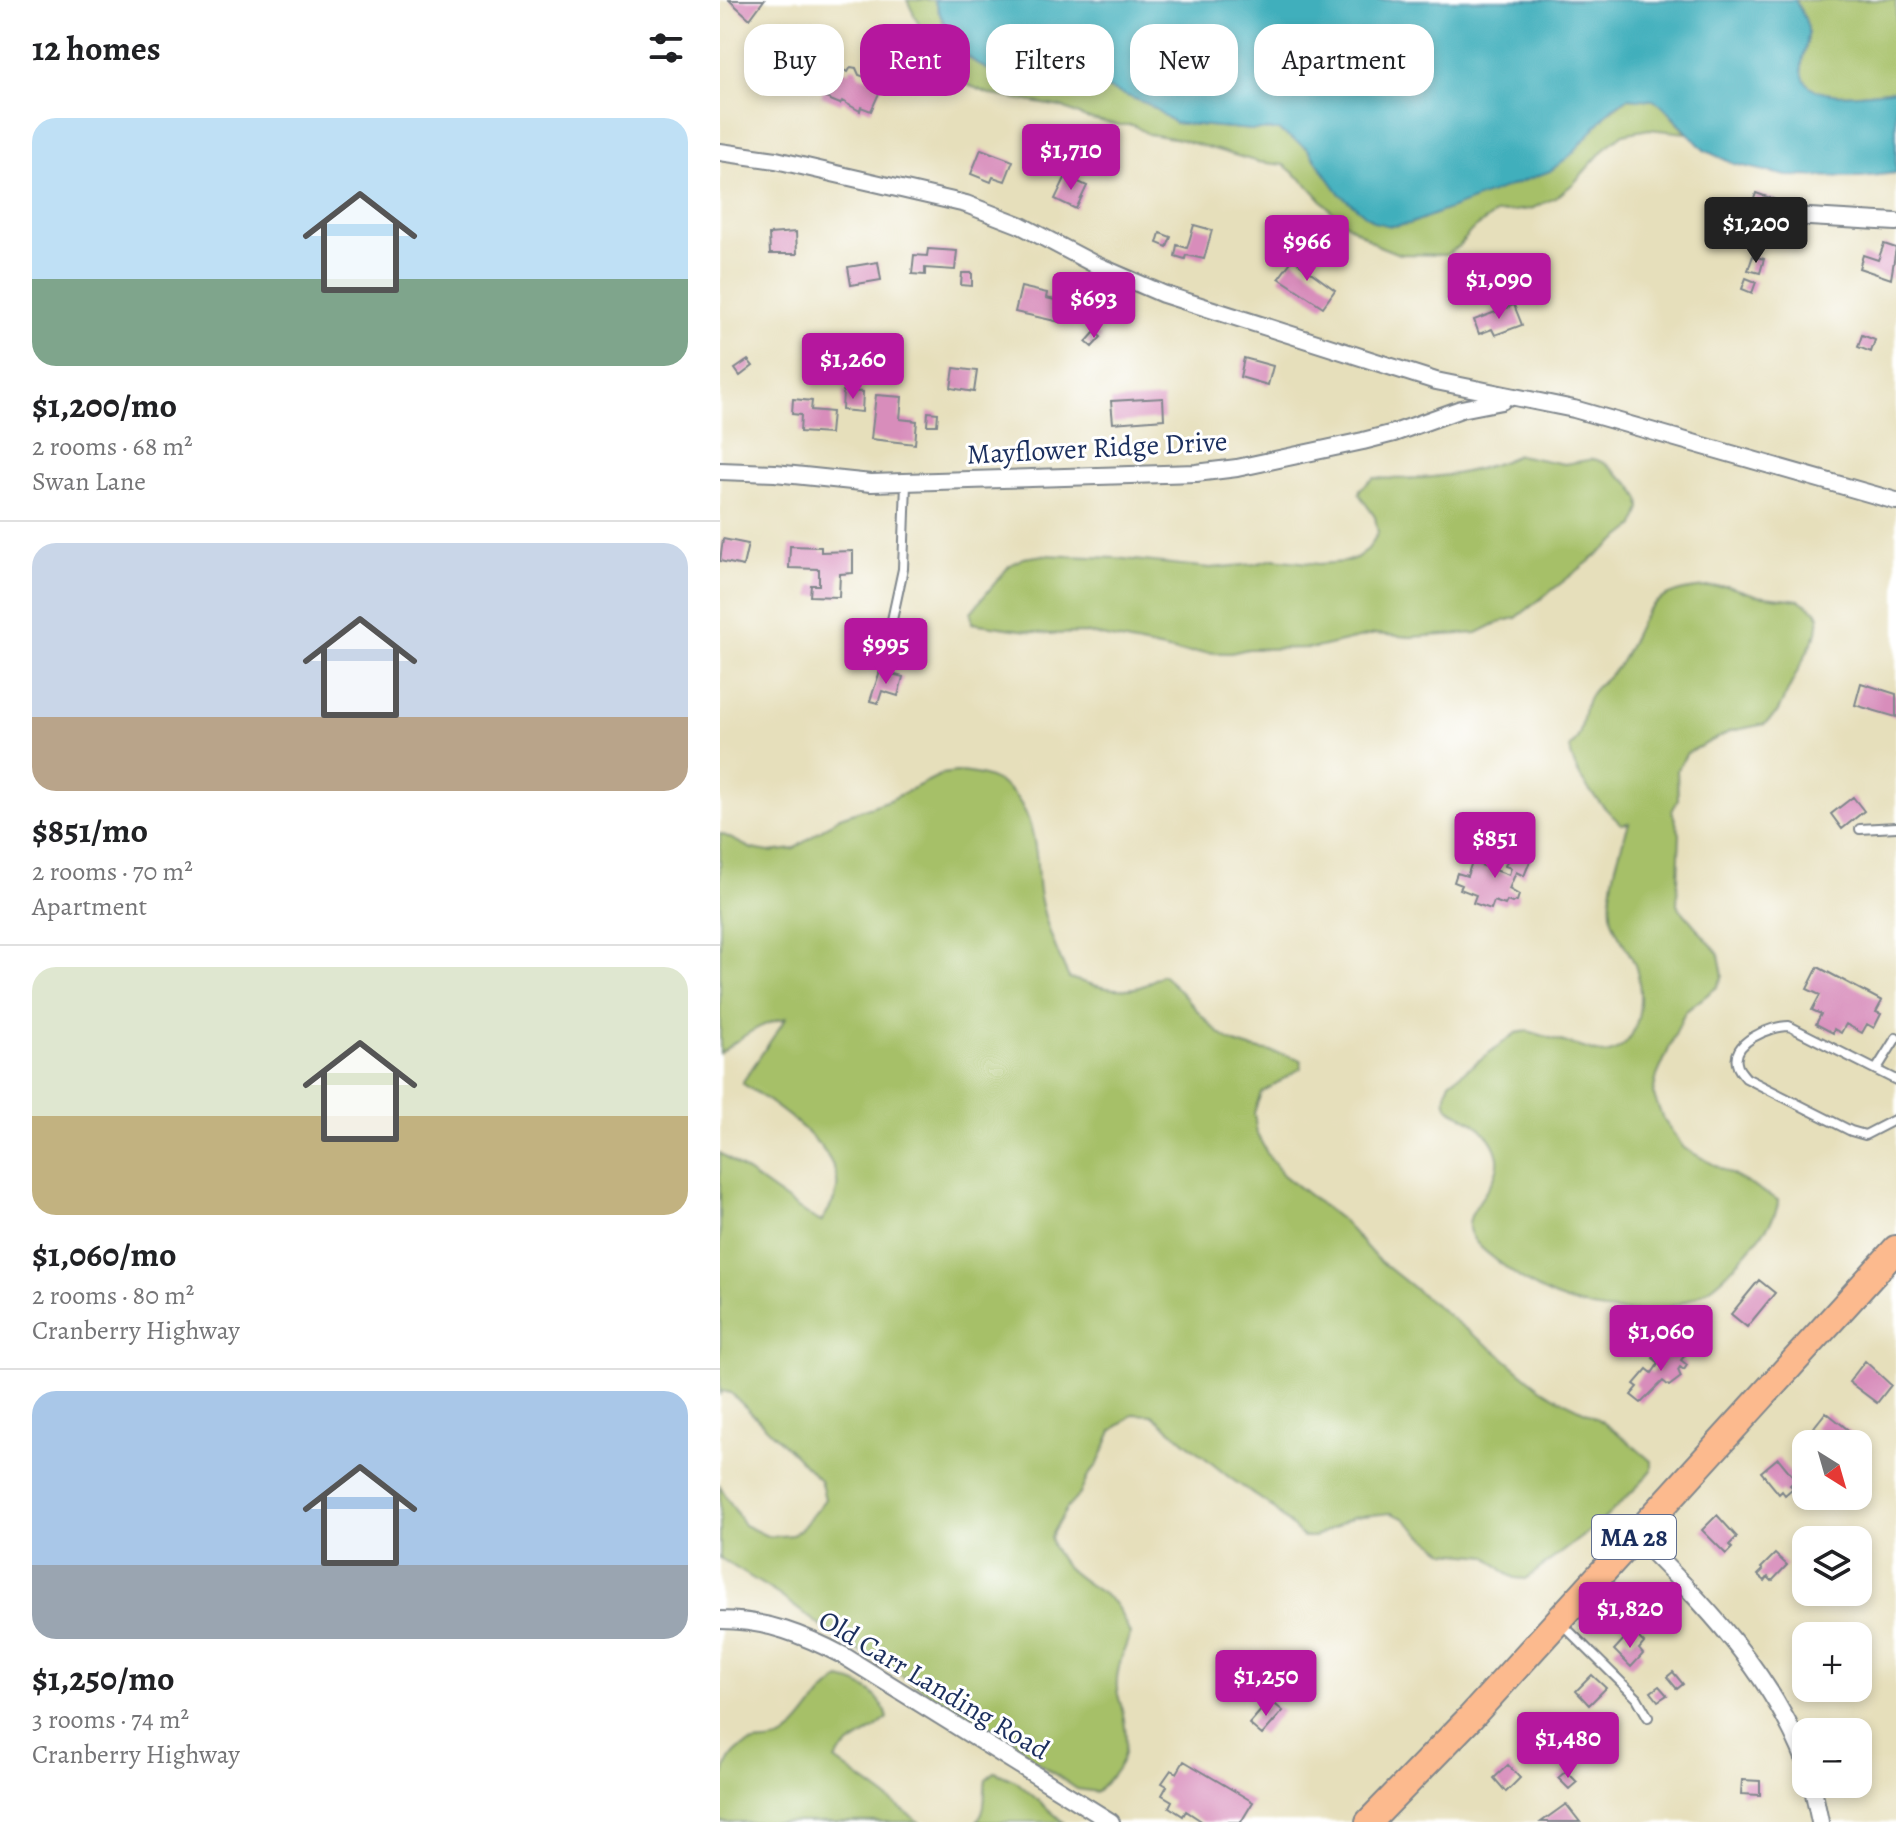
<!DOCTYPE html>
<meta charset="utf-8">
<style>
body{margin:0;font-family:Alegreya,serif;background:#f6f6f6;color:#202124;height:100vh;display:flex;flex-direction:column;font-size:30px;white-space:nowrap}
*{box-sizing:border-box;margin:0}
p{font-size:26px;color:#757577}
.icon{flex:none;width:44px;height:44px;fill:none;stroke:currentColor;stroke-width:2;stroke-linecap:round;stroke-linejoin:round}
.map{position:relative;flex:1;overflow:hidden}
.sheet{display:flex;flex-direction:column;background:#fff;width:720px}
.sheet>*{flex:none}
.top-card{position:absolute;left:24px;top:24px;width:760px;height:72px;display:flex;gap:16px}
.needle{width:52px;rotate:143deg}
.tools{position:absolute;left:1072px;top:1430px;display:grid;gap:16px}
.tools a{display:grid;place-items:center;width:80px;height:80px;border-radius:16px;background:#fff;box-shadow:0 4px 12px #0003;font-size:40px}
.price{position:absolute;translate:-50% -68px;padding:0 18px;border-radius:8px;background:#b5179e;color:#fff;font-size:26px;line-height:52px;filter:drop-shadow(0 2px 4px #0008)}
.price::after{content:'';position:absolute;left:50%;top:48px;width:24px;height:18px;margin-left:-12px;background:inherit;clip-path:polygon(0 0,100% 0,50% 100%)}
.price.on{background:#222;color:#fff}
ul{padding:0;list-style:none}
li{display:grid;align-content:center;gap:16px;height:424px;padding:0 32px}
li+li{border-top:2px solid #e0e0e0}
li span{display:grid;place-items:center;height:248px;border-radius:24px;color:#555}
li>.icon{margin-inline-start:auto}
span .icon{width:144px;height:144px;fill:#fffc;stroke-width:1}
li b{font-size:34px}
h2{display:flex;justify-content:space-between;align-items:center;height:96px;padding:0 32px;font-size:34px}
.pill{padding:0 28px;border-radius:24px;background:#fff;box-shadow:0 4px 12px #0003;font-size:28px;line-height:72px}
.pill.on{background:#b5179e;color:#fff}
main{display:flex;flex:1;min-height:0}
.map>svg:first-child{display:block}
.green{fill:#a6c067;stroke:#607862;stroke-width:2}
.water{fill:#40afbc;stroke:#2e6f8d;stroke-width:2}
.building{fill:#d88dbb}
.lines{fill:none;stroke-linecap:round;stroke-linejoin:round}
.lane-casing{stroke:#80878c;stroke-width:12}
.street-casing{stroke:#80878c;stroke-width:20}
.primary-casing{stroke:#80878c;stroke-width:30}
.lane{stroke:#fff;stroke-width:8}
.street{stroke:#fff;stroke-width:16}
.primary{stroke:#fcba8e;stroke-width:26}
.labels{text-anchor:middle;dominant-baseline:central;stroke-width:6;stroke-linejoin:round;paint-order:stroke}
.shield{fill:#fff;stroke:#5f6d8e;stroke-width:2}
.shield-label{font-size:26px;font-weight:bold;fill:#1b2f5e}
.street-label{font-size:28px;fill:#1b2f5e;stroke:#fff}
</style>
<main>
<section class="sheet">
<h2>12 homes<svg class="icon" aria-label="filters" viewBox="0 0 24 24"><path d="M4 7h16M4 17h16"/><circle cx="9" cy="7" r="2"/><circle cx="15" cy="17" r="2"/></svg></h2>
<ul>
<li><span style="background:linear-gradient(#bfe0f5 65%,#7fa58c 0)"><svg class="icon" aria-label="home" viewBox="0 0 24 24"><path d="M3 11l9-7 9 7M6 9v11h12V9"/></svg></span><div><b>$1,200/mo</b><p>2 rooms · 68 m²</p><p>Swan Lane</p></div></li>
<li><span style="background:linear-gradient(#c9d6e8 70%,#b9a48a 0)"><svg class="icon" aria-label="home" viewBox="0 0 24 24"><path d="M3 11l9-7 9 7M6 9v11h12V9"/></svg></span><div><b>$851/mo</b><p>2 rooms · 70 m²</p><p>Apartment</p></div></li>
<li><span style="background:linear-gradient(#dfe7d0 60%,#c2b280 0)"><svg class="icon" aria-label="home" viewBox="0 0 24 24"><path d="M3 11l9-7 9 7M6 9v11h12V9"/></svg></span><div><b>$1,060/mo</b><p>2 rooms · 80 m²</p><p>Cranberry Highway</p></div></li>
<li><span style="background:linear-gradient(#a9c7e8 70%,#9aa5b1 0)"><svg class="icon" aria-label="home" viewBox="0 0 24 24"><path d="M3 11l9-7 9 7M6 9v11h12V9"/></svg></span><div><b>$1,250/mo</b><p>3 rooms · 74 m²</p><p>Cranberry Highway</p></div></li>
</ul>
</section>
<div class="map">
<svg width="1176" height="1822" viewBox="0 0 1176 1822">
<rect width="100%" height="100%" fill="#fff"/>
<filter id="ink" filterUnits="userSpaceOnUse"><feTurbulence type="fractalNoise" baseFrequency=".0125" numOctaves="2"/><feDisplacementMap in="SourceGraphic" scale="16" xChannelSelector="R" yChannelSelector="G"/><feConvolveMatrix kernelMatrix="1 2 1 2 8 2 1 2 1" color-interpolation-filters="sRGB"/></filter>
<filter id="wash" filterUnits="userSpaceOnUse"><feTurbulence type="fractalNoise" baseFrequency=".006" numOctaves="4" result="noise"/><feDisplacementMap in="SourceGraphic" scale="32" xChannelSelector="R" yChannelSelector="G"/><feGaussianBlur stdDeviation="1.8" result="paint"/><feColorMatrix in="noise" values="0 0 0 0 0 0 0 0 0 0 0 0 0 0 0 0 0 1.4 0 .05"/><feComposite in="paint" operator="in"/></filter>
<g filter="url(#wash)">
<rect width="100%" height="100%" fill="#e6dfbb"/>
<!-- green -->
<path class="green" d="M 187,0 L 214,0 L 226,30 L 248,58 L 268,70 L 343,71 L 428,104 L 455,123 L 532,130 L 558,130 L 587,148 L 620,194 L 671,226 L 689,224 L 794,183 L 909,98 L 933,100 L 942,105 L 966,133 L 929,129 L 903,134 L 886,147 L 854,183 L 837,197 L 811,209 L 776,213 L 751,231 L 739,246 L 726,255 L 679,254 L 659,246 L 617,217 L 587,184 L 564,165 L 538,162 L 459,139 L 428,134 L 413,125 L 399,125 L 366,118 L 341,107 L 272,95 L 246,84 L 233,75 L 197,21 Z
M 1075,0 L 1176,0 L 1176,90 C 1152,92 1086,107 1082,71 C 1080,59 1088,46 1088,34 C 1089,22 1080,10 1075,0 Z
M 798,455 L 844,464 L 874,459 L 885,463 L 911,485 L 920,499 L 921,508 L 915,526 L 796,618 L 779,622 L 757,633 L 690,637 L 655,634 L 596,648 L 528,649 L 511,653 L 458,652 L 367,633 L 329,634 L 252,623 L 251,612 L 289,566 L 303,558 L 324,555 L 395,558 L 490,568 L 535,564 L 553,559 L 599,564 L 625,562 L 636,558 L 648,549 L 658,533 L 655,517 L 639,494 L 640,489 L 654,478 C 703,481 753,475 798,455 Z
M 1007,586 L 1036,595 L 1079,600 L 1096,611 L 1099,616 L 1097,632 L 1057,713 L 1045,724 L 1011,731 L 967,753 L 957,770 L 958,800 L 952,811 L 960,834 L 957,905 L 999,954 L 1003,976 L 997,987 L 965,1012 L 937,1076 L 933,1093 L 943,1119 L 964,1148 L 1058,1200 C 1059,1215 1042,1234 1032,1246 C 1017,1263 1003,1281 984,1292 C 924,1328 841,1311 789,1270 C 777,1260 755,1247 750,1232 C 741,1210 786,1181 777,1154 C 774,1142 763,1128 751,1121 C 732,1109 718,1111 730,1082 L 796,1033 L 808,1031 L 883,1054 C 921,1050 925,998 916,968 C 911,950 892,932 891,913 C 888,884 900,850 909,823 L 901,824 C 881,805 852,776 850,747 C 866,733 860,714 869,697 C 876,684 890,677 898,666 C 909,651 914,632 924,616 C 940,588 978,587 1007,586 Z
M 236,772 C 290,773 310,804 316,854 C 318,868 317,883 320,897 C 326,926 336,951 349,978 C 372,985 402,995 425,985 C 432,982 435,977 442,975 C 467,992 488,1032 515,1043 C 536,1052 558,1050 581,1060 L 581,1068 L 541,1093 L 534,1113 L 537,1134 L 548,1155 L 563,1175 L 624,1222 L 656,1258 L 753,1335 C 778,1350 798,1372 822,1389 C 840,1401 860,1408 878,1419 C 898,1432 915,1447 932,1462 L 932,1470 L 922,1482 L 880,1523 L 806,1579 L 795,1578 L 787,1574 L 767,1556 L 726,1552 L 701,1534 L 684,1518 L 671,1513 L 633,1517 L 595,1537 L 583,1537 L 548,1504 L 510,1478 L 432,1415 L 414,1414 L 392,1431 L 378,1464 L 368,1476 L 360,1494 L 347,1508 L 330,1537 C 337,1570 368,1582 391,1600 C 400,1607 405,1624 410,1634 C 404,1651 395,1671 397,1689 C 398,1697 402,1706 403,1714 C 411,1753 403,1765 377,1792 L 357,1789 L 273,1732 L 226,1709 L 200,1687 L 114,1636 L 59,1595 L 0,1558 L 0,1486 L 24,1525 L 49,1537 L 72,1535 L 82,1528 L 105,1499 L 100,1480 L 11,1393 L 2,1391 L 0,1394 L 0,1153 L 86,1214 L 101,1222 C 106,1214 114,1203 116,1194 C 128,1151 52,1103 22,1083 L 66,1018 C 40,1023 20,1038 0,1053 L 0,833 L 32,849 L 49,852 L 74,849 L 120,817 L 170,800 L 222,774 Z
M 121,1679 C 143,1684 162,1695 167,1718 C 152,1735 127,1741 115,1760 L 199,1822 L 0,1822 C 0,1790 0,1755 29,1744 C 40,1741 54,1744 65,1737 C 87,1722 97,1692 121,1679 Z
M 275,1772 L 296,1781 L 343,1822 L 257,1822 C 268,1805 263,1798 266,1779 Z"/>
<!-- water -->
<path class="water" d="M 214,0 L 1075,0 C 1080,10 1089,22 1088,34 C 1088,46 1080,59 1082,71 C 1086,107 1152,92 1176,90 L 1176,173 L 1141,177 L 1067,176 L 1014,164 L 984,150 L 942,105 L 933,100 L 908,98 L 892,108 L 851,155 L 830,171 L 689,224 L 671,226 L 654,222 L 620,194 L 587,148 L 558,130 L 532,130 L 455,123 L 428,104 L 343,71 L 278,73 C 242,63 227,31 214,0 Z"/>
<g id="blocks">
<!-- building -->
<path class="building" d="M 9,0 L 44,0 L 30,19 Z
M 44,38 L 63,57 L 49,71 L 30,52 Z
M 114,66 L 128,72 L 131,67 L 136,68 L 139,75 L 148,78 L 150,74 L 165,80 L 151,111 L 141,107 L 140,111 L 122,101 L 120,104 L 101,96 Z
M 261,149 L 293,161 L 285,181 L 273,177 L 271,182 L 251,174 Z
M 346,176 L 367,186 L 356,209 L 335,199 Z
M 1036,193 L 1056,200 L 1049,221 L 1043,218 L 1041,230 L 1038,229 L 1037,232 L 1024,228 Z
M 474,225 L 492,230 L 484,259 L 466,255 L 465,259 L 455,256 L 457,245 L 467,248 Z
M 76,232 L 77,254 L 50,254 L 49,234 Z
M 440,233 L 451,237 L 447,247 L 437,243 Z
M 1164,244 L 1176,248 L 1171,279 L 1139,268 L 1143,255 L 1158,260 Z
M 208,249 L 237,251 L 235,270 L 205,268 L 205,275 L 192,274 L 194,255 L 207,256 Z
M 1033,256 L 1044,259 L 1040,273 L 1028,270 Z
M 573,259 L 615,290 L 603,307 L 559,278 Z
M 158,262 L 161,280 L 131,285 L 128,267 Z
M 242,273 L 252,273 L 252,286 L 241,285 Z
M 1026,278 L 1036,282 L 1032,293 L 1022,289 Z
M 301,287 L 327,293 L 326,298 L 344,302 L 340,322 L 295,312 Z
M 794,305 L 802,325 L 775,335 L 772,329 L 759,334 L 754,320 Z
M 375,332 L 381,337 L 372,347 L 366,342 Z
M 1142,335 L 1155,340 L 1151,352 L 1138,347 Z
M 524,358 L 553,366 L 548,385 L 520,377 Z
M 28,360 L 33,366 L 20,376 L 15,369 Z
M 234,368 L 257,371 L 254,392 L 231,388 Z
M 123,391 L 143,392 L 142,412 L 122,410 Z
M 156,395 L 182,397 L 180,419 L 197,421 L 195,444 L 151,439 Z
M 443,398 L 444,419 L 393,423 L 391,401 Z
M 73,399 L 92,401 L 91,410 L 112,412 L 110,434 L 80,432 L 81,415 L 72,414 Z
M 208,412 L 218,413 L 217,425 L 207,425 Z
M 3,539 L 28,544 L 23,566 L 0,561 Z
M 70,546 L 101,547 L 101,552 L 133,551 L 133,573 L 120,574 L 119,597 L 90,596 L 91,585 L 99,585 L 99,569 L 69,568 Z
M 160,671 L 183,677 L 178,696 L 162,691 L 158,703 L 150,701 Z
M 1141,683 L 1176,694 L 1176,717 L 1135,705 Z
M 1133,797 L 1144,811 L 1122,829 L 1111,814 Z
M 793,846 L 813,854 L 804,876 L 796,872 L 789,889 L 799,895 L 797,901 L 792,903 L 787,901 L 785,905 L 774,901 L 771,909 L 753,903 L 756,895 L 740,889 L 742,885 L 734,882 L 737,873 L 747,876 L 752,862 L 789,875 L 791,868 L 785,866 Z
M 1098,967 L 1162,1001 L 1156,1012 L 1161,1014 L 1154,1028 L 1147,1024 L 1142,1033 L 1126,1024 L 1121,1033 L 1114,1029 L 1113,1033 L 1096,1024 L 1101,1014 L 1092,1010 L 1100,995 L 1087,989 Z
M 1039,1280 L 1055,1293 L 1027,1327 L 1011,1314 Z
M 953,1344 L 966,1354 L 961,1360 L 967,1365 L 964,1370 L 960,1367 L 958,1370 L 961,1377 L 949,1386 L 943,1381 L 921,1403 L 911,1395 L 918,1387 L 914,1384 L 927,1369 L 932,1373 L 939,1363 L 933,1358 L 941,1348 L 946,1352 Z
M 1145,1361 L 1171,1385 L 1157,1403 L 1129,1382 Z
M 1106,1412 L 1137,1437 L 1131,1444 L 1116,1444 L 1094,1427 Z
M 1094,1432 L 1107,1444 L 1084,1444 Z
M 1058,1458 L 1076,1480 L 1070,1485 L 1073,1488 L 1065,1495 L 1062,1491 L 1059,1494 L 1041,1472 Z
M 997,1515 L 1017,1537 L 1009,1545 L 1012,1548 L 1006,1554 L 982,1530 Z
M 1055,1554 L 1067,1565 L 1052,1581 L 1048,1577 L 1045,1581 L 1038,1575 L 1043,1570 L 1041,1568 Z
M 917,1636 L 924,1643 L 919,1649 L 923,1654 L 911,1667 L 894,1650 L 906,1637 L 911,1642 Z
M 953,1672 L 963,1684 L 957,1689 L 947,1677 Z
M 872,1675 L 886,1688 L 869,1705 L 856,1691 Z
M 939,1686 L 947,1695 L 938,1701 L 931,1692 Z
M 550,1700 L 563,1711 L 542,1735 L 529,1724 Z
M 834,1715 L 853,1735 L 837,1750 L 818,1731 Z
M 464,1761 L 533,1802 L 521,1822 L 483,1822 L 466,1811 L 463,1816 L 449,1807 L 452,1801 L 442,1795 L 447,1786 L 442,1783 L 451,1770 L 457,1773 Z
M 788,1765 L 800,1778 L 786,1792 L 774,1778 Z
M 846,1771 L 857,1782 L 849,1789 L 838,1778 Z
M 1022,1780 L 1040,1781 L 1040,1795 L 1021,1794 Z
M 846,1804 L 860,1822 L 821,1822 Z"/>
</g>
</g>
<g filter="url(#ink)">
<use href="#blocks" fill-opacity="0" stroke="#80878c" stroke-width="2"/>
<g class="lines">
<!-- lane casing -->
<g class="lane-casing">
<path id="lane" d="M 164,657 L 183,569 L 186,483
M 1140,829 L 1176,827
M 1156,1070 L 1176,1038
M 1176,1080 L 1069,1026 C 1051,1026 1008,1042 1018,1067 C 1020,1072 1024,1075 1026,1078 L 1131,1131 L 1145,1135 L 1176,1119
M 842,1624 L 917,1698 L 928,1717"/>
</g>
<!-- street casing -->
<g class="street-casing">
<path id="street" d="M 0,152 L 56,160 L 246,204 L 300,225 L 376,265 L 443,294 L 716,381 L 854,409 L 1176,501
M 1072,216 L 1176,222
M 0,471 L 55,473 L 151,483 L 476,473 L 517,468 L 643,441 L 674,433 L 741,409 L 782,401
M 916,1536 C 984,1604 1051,1672 1086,1763
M 0,1620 C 47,1620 84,1635 124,1656 L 391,1822
M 1092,1784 L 1100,1822"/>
</g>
<!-- primary casing -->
<g class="primary-casing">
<path id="primary" d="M 649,1822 L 750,1718 L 1176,1249"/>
</g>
<!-- lane -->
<use href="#lane" class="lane"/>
<!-- street -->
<use href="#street" class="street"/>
<!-- primary -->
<use href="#primary" class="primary"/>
</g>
</g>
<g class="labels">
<!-- shield labels -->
<rect class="shield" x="872" y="1515" width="84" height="44" rx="6"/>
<g class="shield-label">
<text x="914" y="1537">MA 28</text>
</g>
<!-- street labels -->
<g class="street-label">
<text transform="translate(377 448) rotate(-3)">Mayflower Ridge Drive</text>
<text transform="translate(214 1685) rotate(31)">Old Carr Landing Road</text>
</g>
</g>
</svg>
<div class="tools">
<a><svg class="needle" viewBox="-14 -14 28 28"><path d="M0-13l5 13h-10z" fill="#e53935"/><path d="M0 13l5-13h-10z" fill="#757577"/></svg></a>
<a><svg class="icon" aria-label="layers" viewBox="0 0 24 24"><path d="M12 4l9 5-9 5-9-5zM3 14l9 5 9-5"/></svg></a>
<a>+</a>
<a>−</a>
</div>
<b class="price" style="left:351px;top:192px">$1,710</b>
<b class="price on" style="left:1036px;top:265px">$1,200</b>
<b class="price" style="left:587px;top:283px">$966</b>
<b class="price" style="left:779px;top:321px">$1,090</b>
<b class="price" style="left:374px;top:340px">$693</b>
<b class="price" style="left:133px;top:401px">$1,260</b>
<b class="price" style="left:166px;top:686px">$995</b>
<b class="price" style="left:775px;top:880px">$851</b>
<b class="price" style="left:941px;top:1373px">$1,060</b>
<b class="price" style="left:910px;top:1650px">$1,820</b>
<b class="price" style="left:546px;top:1718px">$1,250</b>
<b class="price" style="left:848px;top:1780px">$1,480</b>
<div class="top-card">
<a class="pill">Buy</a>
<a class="pill on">Rent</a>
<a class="pill">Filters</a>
<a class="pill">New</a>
<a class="pill">Apartment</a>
</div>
</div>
</main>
